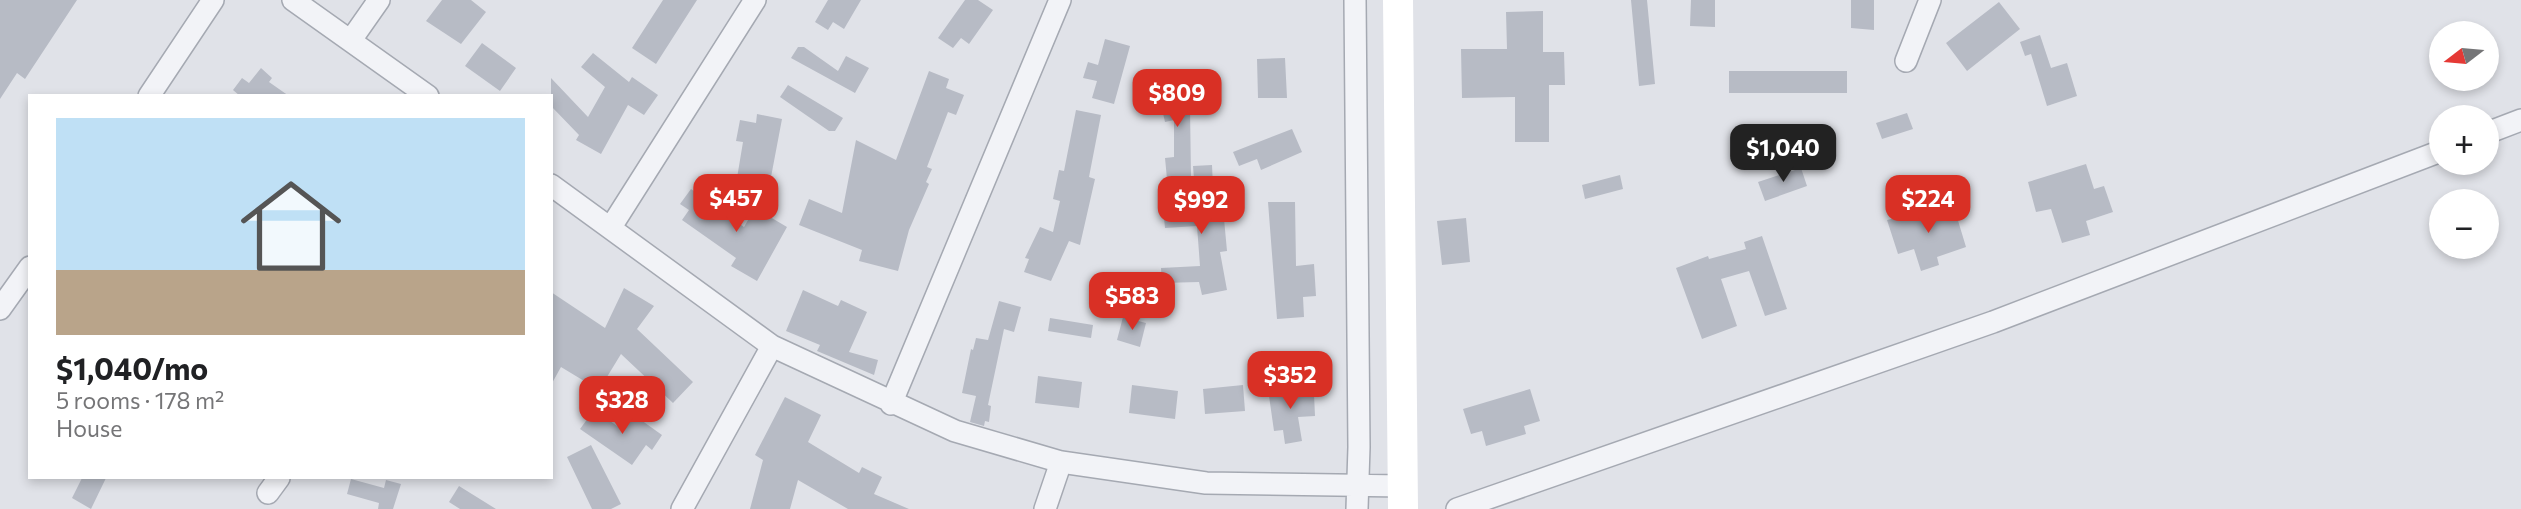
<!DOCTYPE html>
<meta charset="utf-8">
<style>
body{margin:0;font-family:Commissioner,sans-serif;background:#f6f6f6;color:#202124;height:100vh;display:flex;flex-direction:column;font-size:26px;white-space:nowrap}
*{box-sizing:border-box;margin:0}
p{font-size:23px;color:#757577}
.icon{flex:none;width:38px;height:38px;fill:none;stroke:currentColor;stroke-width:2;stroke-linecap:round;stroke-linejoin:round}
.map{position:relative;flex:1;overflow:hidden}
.details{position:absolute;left:28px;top:94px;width:525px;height:385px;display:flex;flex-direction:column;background:#fff;border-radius:0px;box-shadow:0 4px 10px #0003}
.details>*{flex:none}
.needle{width:46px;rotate:254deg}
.controls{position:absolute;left:2429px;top:21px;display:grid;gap:14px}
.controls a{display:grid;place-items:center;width:70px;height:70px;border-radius:50%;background:#fff;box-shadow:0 4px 10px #0003;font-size:35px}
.price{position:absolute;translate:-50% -60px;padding:0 16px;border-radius:14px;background:#d93025;color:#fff;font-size:23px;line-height:46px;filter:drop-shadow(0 2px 4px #0008)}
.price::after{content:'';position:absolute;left:50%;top:42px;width:21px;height:16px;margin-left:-10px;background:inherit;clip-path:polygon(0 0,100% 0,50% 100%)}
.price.on{background:#222;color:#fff}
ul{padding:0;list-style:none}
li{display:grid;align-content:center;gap:14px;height:371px;padding:0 28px}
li+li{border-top:2px solid #e0e0e0}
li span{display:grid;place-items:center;height:217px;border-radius:0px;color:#555}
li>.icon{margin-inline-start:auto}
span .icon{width:126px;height:126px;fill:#fffc;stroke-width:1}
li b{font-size:30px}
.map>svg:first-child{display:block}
.building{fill:#b7bbc5}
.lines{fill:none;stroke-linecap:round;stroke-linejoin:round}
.minor-casing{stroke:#a5a9b2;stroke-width:24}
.minor{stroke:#f2f3f7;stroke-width:21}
.secondary{stroke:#fff;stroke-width:30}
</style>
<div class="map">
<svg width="2521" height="509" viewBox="0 0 2521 509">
<rect width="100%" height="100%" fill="#e0e2e8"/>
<!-- building -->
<path class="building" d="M 0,0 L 77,0 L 25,79 L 17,73 L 0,99 Z
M 442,0 L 471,0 L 486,12 L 461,44 L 426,21 Z
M 663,0 L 697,0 L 656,64 L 632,48 Z
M 828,0 L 861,0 L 844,29 L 833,22 L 828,30 L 815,22 Z
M 965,0 L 978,0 L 993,10 L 969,44 L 961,38 L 953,48 L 938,38 Z
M 1631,0 L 1647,0 L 1655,84 L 1639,86 Z
M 1691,0 L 1715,0 L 1715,27 L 1690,26 Z
M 1851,0 L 1874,0 L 1874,30 L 1851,28 Z
M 1999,2 L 2020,29 L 1967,71 L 1946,43 Z
M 1543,11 L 1543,52 L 1564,52 L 1565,85 L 1549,85 L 1549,142 L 1515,142 L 1515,97 L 1462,98 L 1461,49 L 1507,49 L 1506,12 Z
M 2040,35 L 2051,68 L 2067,63 L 2077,96 L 2047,106 L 2031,54 L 2025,56 L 2020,42 Z
M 1105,39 L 1130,46 L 1114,104 L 1092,98 L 1097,81 L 1083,78 L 1088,62 L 1098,65 Z
M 482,43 L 516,68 L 500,91 L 465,66 Z
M 798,47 L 804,47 L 838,71 L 846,56 L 869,68 L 855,93 L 791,58 Z
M 593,53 L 629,82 L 632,77 L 658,95 L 644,115 L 628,105 L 601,154 L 576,140 L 579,135 L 551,106 L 551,78 L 588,117 L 605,87 L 581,67 Z
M 1285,58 L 1287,98 L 1258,98 L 1257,59 Z
M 261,68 L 272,78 L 269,82 L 289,96 L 240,96 L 233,90 L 242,78 L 249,83 Z
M 929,71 L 949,79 L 946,88 L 964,95 L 956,115 L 948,112 L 927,167 L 932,169 L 926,182 L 929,184 L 909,230 L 898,271 L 859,261 L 862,250 L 799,225 L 809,199 L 842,213 L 856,140 L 896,160 Z
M 1729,71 L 1847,71 L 1847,93 L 1729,93 Z
M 1174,79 L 1180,79 L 1187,109 L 1190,108 L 1191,177 L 1167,179 L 1165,158 L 1174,157 L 1174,120 L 1165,122 L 1157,87 L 1174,83 Z
M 788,85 L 843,118 L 835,131 L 829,131 L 780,97 Z
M 1076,110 L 1101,115 L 1089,177 L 1095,179 L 1080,245 L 1069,241 L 1051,281 L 1024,272 L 1029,259 L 1025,258 L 1040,227 L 1053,232 L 1060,201 L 1053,199 L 1059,170 L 1064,171 Z
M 1907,113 L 1913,129 L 1882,139 L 1876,123 Z
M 757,114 L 782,119 L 771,177 L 757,175 L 755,188 L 736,184 L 743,142 L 736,141 L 740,120 L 756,123 Z
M 1292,129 L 1302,152 L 1261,170 L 1257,159 L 1239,166 L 1233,152 Z
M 2086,164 L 2094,189 L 2104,186 L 2113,212 L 2086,221 L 2090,235 L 2062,243 L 2051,209 L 2036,212 L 2028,182 Z
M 1212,165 L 1214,209 L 1223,208 L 1227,251 L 1220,252 L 1227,290 L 1202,295 L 1199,282 L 1162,283 L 1161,268 L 1200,266 L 1197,226 L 1165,228 L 1163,208 L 1196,205 L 1193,166 Z
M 1801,168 L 1807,186 L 1765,201 L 1758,182 Z
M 1620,175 L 1623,189 L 1585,199 L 1582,185 Z
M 691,189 L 744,227 L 755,208 L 787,227 L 757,281 L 731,266 L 736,258 L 682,220 L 689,210 L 680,204 Z
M 1268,202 L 1295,202 L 1296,266 L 1314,264 L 1316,296 L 1303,297 L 1304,317 L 1277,319 Z
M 1953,204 L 1966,247 L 1937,257 L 1939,265 L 1921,271 L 1914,249 L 1898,254 L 1887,220 Z
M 1466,218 L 1470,262 L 1442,265 L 1437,221 Z
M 1762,236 L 1787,309 L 1765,316 L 1749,271 L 1721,279 L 1737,326 L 1702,339 L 1676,268 L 1708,256 L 1709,259 L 1746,249 L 1744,242 Z
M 624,288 L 654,306 L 637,329 L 693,382 L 673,403 L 621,354 L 599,390 L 561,367 L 551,385 L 551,292 L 605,328 Z
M 803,290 L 838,306 L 841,300 L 867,312 L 849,352 L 878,360 L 874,375 L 817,351 L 820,345 L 786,331 Z
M 999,301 L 1021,307 L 1014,332 L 1004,329 L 988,405 L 991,406 L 989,422 L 985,421 L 984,426 L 970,422 L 976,396 L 962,393 L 971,349 L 973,350 L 976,338 L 988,340 Z
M 1123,317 L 1146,323 L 1140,347 L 1117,340 Z
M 1050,318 L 1093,325 L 1091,338 L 1048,331 Z
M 1038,376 L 1082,382 L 1079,408 L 1035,403 Z
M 1289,382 L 1289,394 L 1314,394 L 1315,416 L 1298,417 L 1302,441 L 1285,444 L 1283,430 L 1274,431 L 1269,396 L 1273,396 L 1272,383 Z
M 1132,385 L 1178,391 L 1175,419 L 1129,413 Z
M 1243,385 L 1245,411 L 1205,414 L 1203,389 Z
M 1530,389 L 1540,421 L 1524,426 L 1526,434 L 1486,446 L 1482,431 L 1471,434 L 1463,409 Z
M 785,397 L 821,415 L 808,442 L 859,473 L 862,467 L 882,477 L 874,494 L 909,509 L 848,509 L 798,480 L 790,509 L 750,509 L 763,460 L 755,455 Z
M 594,410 L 623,430 L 634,415 L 662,435 L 652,450 L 646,445 L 632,465 L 580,429 Z
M 591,445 L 621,504 L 611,509 L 592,509 L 567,457 Z
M 82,478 L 106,478 L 91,509 L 72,498 Z
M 351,479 L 384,488 L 386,480 L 401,484 L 393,509 L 378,509 L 379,503 L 347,494 Z
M 459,486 L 496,509 L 460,509 L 449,502 Z"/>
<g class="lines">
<!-- minor casing -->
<g class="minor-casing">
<path id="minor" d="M 293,0 L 428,96
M 1355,0 L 1359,447 L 1357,509
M 351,40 L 379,0
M 1906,61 L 1930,0
M 149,96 L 213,0
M 2487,133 L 2521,120
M 551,185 L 772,346 L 955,431 L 1061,462 L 1206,483 L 1403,486
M 611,227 L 755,0
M 0,309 L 30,267
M 891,404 L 1060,0
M 268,493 L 279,478
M 682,509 L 772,346
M 1045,509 L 1061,462
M 1457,509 L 1993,322 L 2441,151"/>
</g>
<!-- minor -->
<use href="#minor" class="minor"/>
<!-- secondary -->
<path class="secondary" d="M 1398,0 L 1403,509"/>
</g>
</svg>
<div class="controls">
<a><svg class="needle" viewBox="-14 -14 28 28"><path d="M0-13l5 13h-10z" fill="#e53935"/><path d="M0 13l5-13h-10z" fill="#757577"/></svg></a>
<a>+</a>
<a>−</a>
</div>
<b class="price" style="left:1177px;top:129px">$809</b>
<b class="price on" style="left:1783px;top:184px">$1,040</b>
<b class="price" style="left:736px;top:234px">$457</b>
<b class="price" style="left:1928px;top:235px">$224</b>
<b class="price" style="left:1201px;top:236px">$992</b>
<b class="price" style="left:1132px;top:332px">$583</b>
<b class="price" style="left:1290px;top:411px">$352</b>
<b class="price" style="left:622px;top:436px">$328</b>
<section class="details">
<ul>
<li><span style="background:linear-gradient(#bfe0f5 70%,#b9a48a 0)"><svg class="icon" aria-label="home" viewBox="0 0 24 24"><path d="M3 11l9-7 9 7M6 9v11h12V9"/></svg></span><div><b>$1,040/mo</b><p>5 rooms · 178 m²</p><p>House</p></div></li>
</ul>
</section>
</div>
